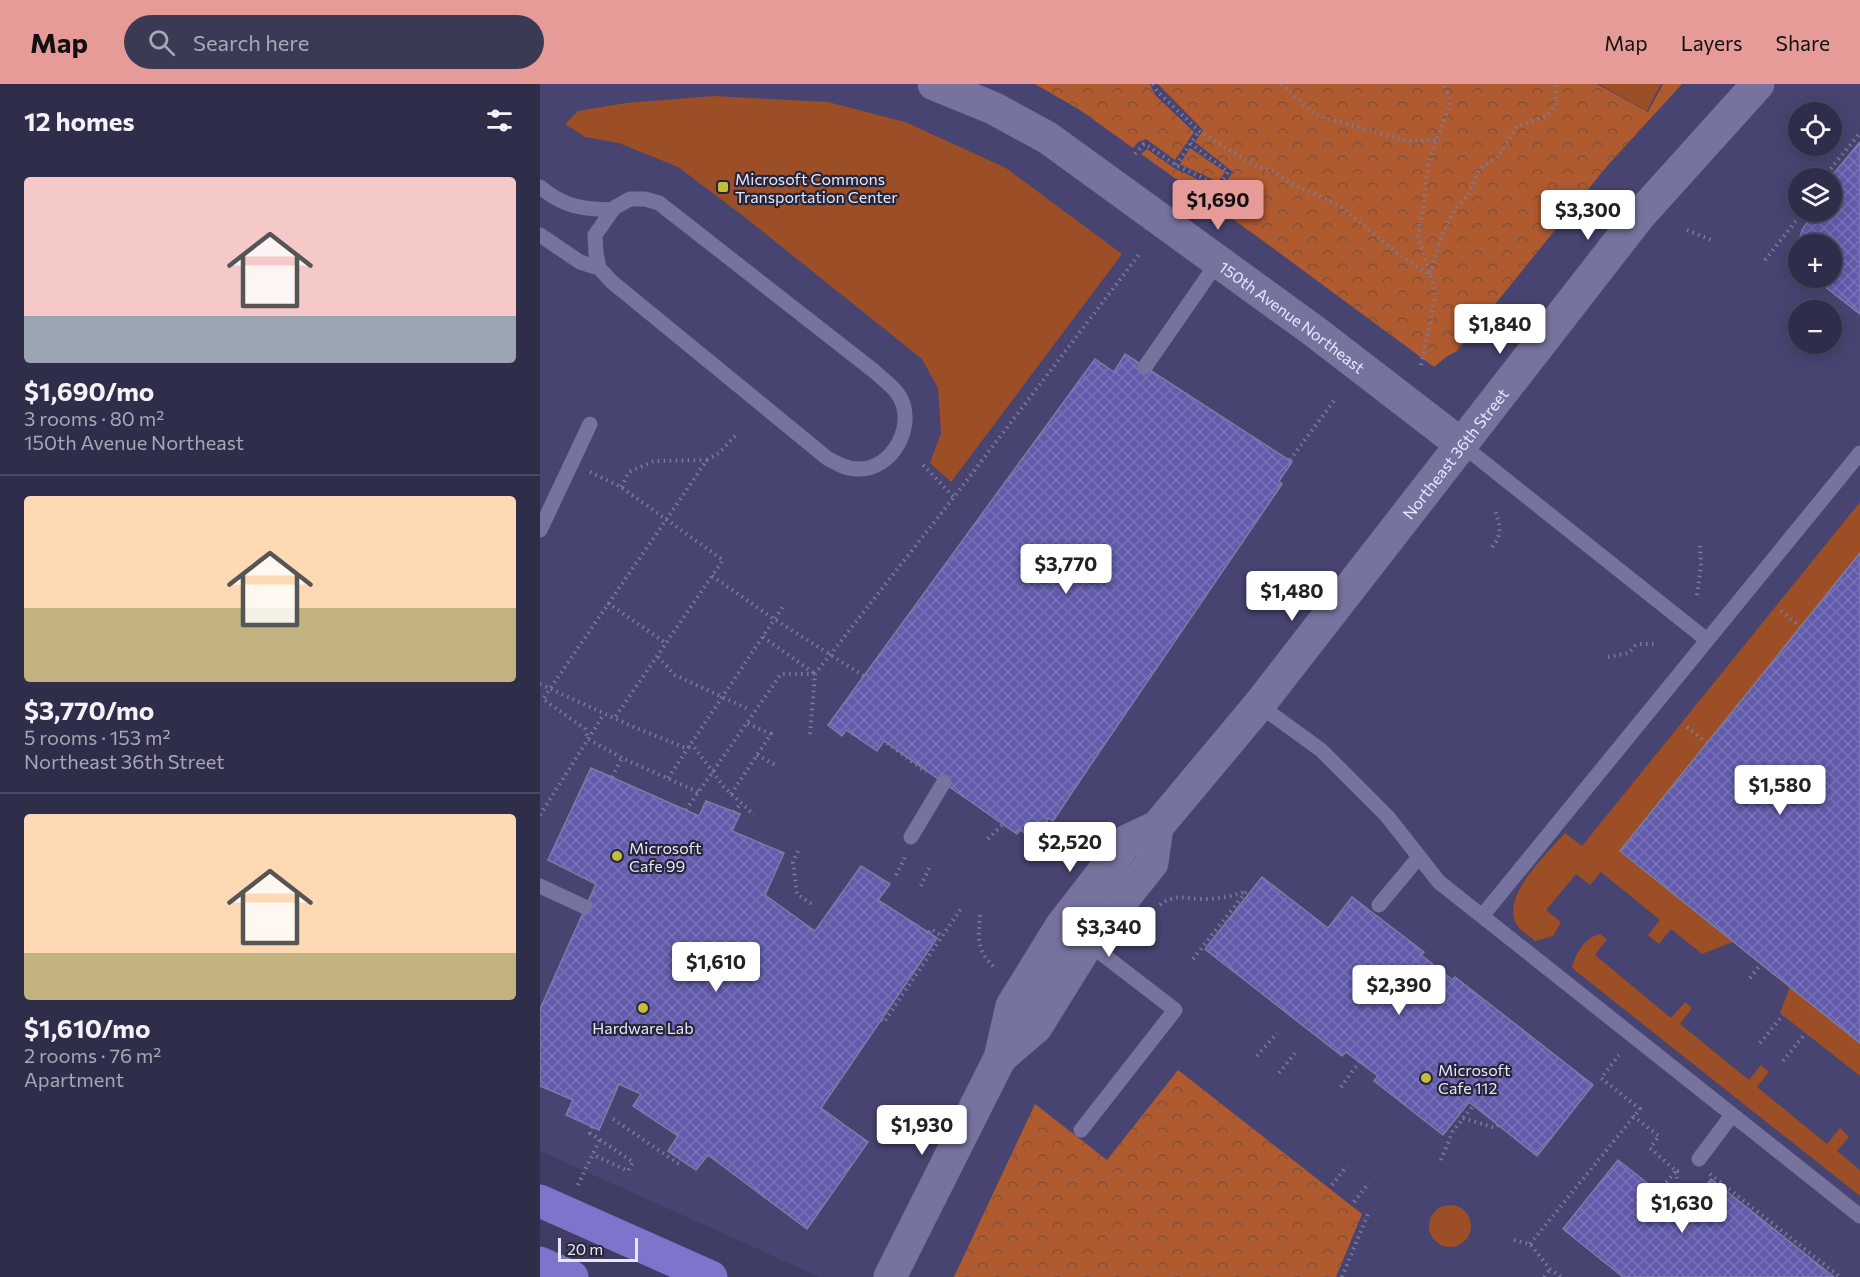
<!DOCTYPE html>
<meta charset="utf-8">
<style>
body{margin:0;font-family:Commissioner,sans-serif;background:#3b3a54;color:#f1f3f6;height:100vh;display:flex;flex-direction:column;font-size:22px;white-space:nowrap}
*{box-sizing:border-box;margin:0}
p{font-size:20px;color:#a7a8b5}
.icon{flex:none;width:33px;height:33px;fill:none;stroke:currentColor;stroke-width:2;stroke-linecap:round;stroke-linejoin:round}
.map{position:relative;flex:1;overflow:hidden}
.panel{display:flex;flex-direction:column;background:#2f2e4a;width:540px}
.panel>*{flex:none}
.tools{position:absolute;left:1248px;top:18px;display:grid;gap:12px}
.tools a{display:grid;place-items:center;width:54px;height:54px;border-radius:50%;background:#2f2e4a;box-shadow:0 3px 15px #0003,0 0 0 2px #4a4a62;font-size:30px}
.scale{position:absolute;left:18px;bottom:15px;width:80px;box-sizing:border-box;padding-left:6px;border:3px solid #e7e7ff;border-top:0;font-size:16px;line-height:21px;white-space:nowrap;color:#e7e7ff;-webkit-text-stroke:4px #272638;paint-order:stroke}
.price{position:absolute;translate:-50% -51px;padding:0 14px;border-radius:6px;background:#fff;color:#222;font-size:20px;line-height:39px;filter:drop-shadow(0 2px 3px #0008)}
.price::after{content:'';position:absolute;left:50%;top:36px;width:18px;height:14px;margin-left:-9px;background:inherit;clip-path:polygon(0 0,100% 0,50% 100%)}
.price.current{background:#e69b98;color:#111}
ul{padding:0;list-style:none}
li{display:grid;align-content:center;gap:12px;height:318px;padding:0 24px}
li+li{border-top:2px solid #4a4a62}
li span{display:grid;place-items:center;height:186px;border-radius:6px;color:#555}
li>.icon{margin-inline-start:auto}
span .icon{width:108px;height:108px;fill:#fffc;stroke-width:1}
li b{font-size:26px}
h2{display:flex;justify-content:space-between;align-items:center;height:72px;padding:0 24px;font-size:26px}
header{display:flex;align-items:center;gap:36px;box-sizing:border-box;height:84px;padding:0 30px;background:#e69b98;color:#111}
header strong{font-size:28px}
nav{display:flex;gap:33px;margin-inline-start:auto;font-size:21px}
.search{width:420px;height:54px;background:#3b3a54;display:flex;align-items:center;gap:15px;box-sizing:border-box;padding:0 21px;border-radius:33px;color:#a7a8b5;font-size:22px}
main{display:flex;flex:1;min-height:0}
.map>svg:first-child{display:block}
.built{fill:#474471;fill-rule:evenodd}
.grass{fill:#9c4e26}
.forest{fill:url(#forest-crowns)}
.building{fill:url(#building-cross-hatch);stroke:#7d7ca6;stroke-width:1.5}
.lines{fill:none;stroke-linecap:round;stroke-linejoin:round}
.path{stroke:#7c7b9c;stroke-width:4;stroke-dasharray:1.5 4.5;stroke-linecap:butt}
.lane{stroke:#76749f;stroke-width:15}
.secondary{stroke:#76749f;stroke-width:33}
.primary{stroke:#7d74cb;stroke-width:33}
.poi-dot{fill:#c4bc3d;stroke:#272638;stroke-width:2}
.labels{text-anchor:middle;dominant-baseline:central;stroke-width:4.5;stroke-linejoin:round;paint-order:stroke}
.poi-label{font-size:16px;fill:#e7e7ff;stroke:#272638;text-anchor:start}
.street-label{font-size:16px;fill:#e7e7ff;stroke:#272638}
</style>
<header>
<strong>Map</strong>
<div class="search"><svg class="icon" aria-label="search" viewBox="0 0 24 24"><circle cx="10" cy="10" r="6"/><path d="M15 15l6 6"/></svg>Search here</div>
<nav><a>Map</a><a>Layers</a><a>Share</a></nav>
</header>
<main>
<section class="panel">
<h2>12 homes<svg class="icon" aria-label="filters" viewBox="0 0 24 24"><path d="M4 7h16M4 17h16"/><circle cx="9" cy="7" r="2"/><circle cx="15" cy="17" r="2"/></svg></h2>
<ul>
<li><span style="background:linear-gradient(#f6c9c9 75%,#9aa5b1 0)"><svg class="icon" aria-label="home" viewBox="0 0 24 24"><path d="M3 11l9-7 9 7M6 9v11h12V9"/></svg></span><div><b>$1,690/mo</b><p>3 rooms · 80 m²</p><p>150th Avenue Northeast</p></div></li>
<li><span style="background:linear-gradient(#ffd9b3 60%,#c2b280 0)"><svg class="icon" aria-label="home" viewBox="0 0 24 24"><path d="M3 11l9-7 9 7M6 9v11h12V9"/></svg></span><div><b>$3,770/mo</b><p>5 rooms · 153 m²</p><p>Northeast 36th Street</p></div></li>
<li><span style="background:linear-gradient(#ffd9b3 75%,#c2b280 0)"><svg class="icon" aria-label="home" viewBox="0 0 24 24"><path d="M3 11l9-7 9 7M6 9v11h12V9"/></svg></span><div><b>$1,610/mo</b><p>2 rooms · 76 m²</p><p>Apartment</p></div></li>
</ul>
</section>
<div class="map">
<svg width="1320" height="1193" viewBox="0 0 1320 1193">
<defs>
<pattern id="forest-crowns" width="20" height="18" patternUnits="userSpaceOnUse" patternTransform="scale(1.5)"><rect width="20" height="18" fill="#b05a2f"/><path d="M2 6a3 3 0 1 1 6 0M12 15a3 3 0 1 1 6 0" fill="none" stroke="#80513c"/></pattern>
<pattern id="building-cross-hatch" width="8" height="8" patternUnits="userSpaceOnUse" patternTransform="scale(1.5)"><rect width="8" height="8" fill="#625aab"/><path d="M0 0l8 8M0 8l8-8" fill="none" stroke="#7872b8"/></pattern>
</defs>
<rect width="100%" height="100%" fill="#3f3d63"/>
<!-- built -->
<path class="built" d="M 0,0 L 1320,0 L 1320,1193 L 280,1193 L 0,1067 ZM 1258,28 L 1292,28 L 1292,62 L 1258,62 ZM 1258,94 L 1292,94 L 1292,128 L 1258,128 ZM 1258,160 L 1292,160 L 1292,194 L 1258,194 ZM 1258,226 L 1292,226 L 1292,260 L 1258,260 Z"/>
<!-- grass -->
<path class="grass" d="M 1059,0 L 1121,0 L 1107,27 Z
M 174,12 L 288,18 L 365,38 L 466,84 L 582,170 L 411,398 L 390,379 L 401,349 L 398,304 L 382,275 L 202,131 L 138,83 L 79,59 L 45,53 L 25,40 L 38,27 L 86,19 Z
M 1320,418 L 1320,473 L 1080,767 L 1193,858 L 1162,870 L 1131,845 L 1119,860 L 1108,851 L 1120,836 L 1061,788 L 1050,801 L 1036,790 L 1006,826 L 1021,838 L 1013,852 L 995,857 C 990,852 980,847 977,841 C 959,813 1008,769 1025,749 L 1042,762 Z
M 1060,850 L 1067,855 L 1055,871 L 1131,934 L 1145,918 L 1152,924 L 1140,940 L 1209,996 L 1221,981 L 1229,988 L 1217,1003 L 1287,1060 L 1300,1044 L 1309,1053 L 1297,1067 L 1320,1086 L 1320,1112 L 1032,884 C 1035,870 1045,853 1060,850 Z
M 1250,903 L 1320,959 L 1320,992 L 1240,929 Z
M889 1142a21 21 0 1 1 42 0a21 21 0 1 1-42 0Z"/>
<!-- forest -->
<path class="forest" d="M 495,0 L 610,0 L 615,11 L 654,48 L 635,76 L 606,55 L 598,58 L 593,64 L 540,26 Z
M 618,0 L 1057,0 L 1108,28 L 1123,0 L 1142,0 L 1067,82 L 917,267 L 906,273 L 894,283 L 722,156 L 601,70 L 607,65 L 634,84 L 680,106 L 693,88 L 655,58 L 663,46 Z
M 650,64 L 685,88 L 678,98 L 640,80 Z
M 638,986 L 822,1130 L 796,1193 L 414,1193 L 495,1020 L 567,1076 Z"/>
<!-- building -->
<path class="building" d="M 1320,58 L 1320,230 L 1274,194 L 1292,194 L 1292,160 L 1258,160 L 1258,181 L 1256,179 L 1253,191 L 1250,189 L 1262,146 L 1274,128 L 1292,128 L 1290,94 Z
M 585,270 L 752,378 L 739,397 L 742,400 L 543,692 L 513,737 L 508,734 L 494,755 L 480,746 L 477,750 L 344,657 L 337,667 L 306,646 L 302,652 L 288,641 L 555,275 L 574,288 Z
M 1320,469 L 1320,959 L 1080,767 Z
M 51,684 L 159,732 L 166,717 L 200,730 L 192,747 L 244,769 L 225,811 L 275,847 L 321,782 L 350,800 L 338,816 L 397,854 L 281,1024 L 328,1058 L 267,1145 L 168,1071 L 156,1086 L 128,1067 L 138,1052 L 93,1022 L 101,1010 L 79,1000 L 59,1046 L 26,1031 L 33,1016 L 0,1002 L 0,925 L 56,800 L 8,776 Z
M 722,793 L 788,844 L 812,813 L 884,868 L 881,871 L 913,896 L 915,893 L 1053,1001 L 997,1072 L 929,1018 L 903,1051 L 834,997 L 838,992 L 806,968 L 802,972 L 665,865 Z
M 1078,1076 L 1144,1128 L 1171,1095 L 1294,1193 L 1083,1193 L 1023,1145 Z"/>
<g class="lines">
<!-- path -->
<path class="path" d="M 613,0 L 617,7 L 659,47 L 717,83 L 732,86 L 748,98 L 799,121 L 858,170 L 890,191
M 741,0 L 776,31 L 866,57 L 895,56
M 595,70 L 604,60 L 608,62 L 636,81 L 679,102 L 688,88 L 650,59
M 636,81 L 659,47
M 1283,94 L 1320,49
M 1147,146 L 1174,157
M 1225,176 L 1263,128
M 890,190 L 901,153 L 915,125 L 928,112 L 939,85 L 959,72 L 977,42 L 1005,33 L 1016,20 L 1015,0
M 881,281 L 896,209 L 878,152 L 884,118 L 888,78 L 911,18 L 904,0
M 750,376 L 796,314
M 383,381 L 414,413
M 50,388 L 81,403 L 183,476 L 74,635
M 81,403 L 89,388 L 114,377 L 167,376
M 952,463 C 963,450 960,441 955,426
M 172,492 L 234,535 L 324,592
M 1157,511 L 1161,482 L 1160,459
M 68,519 L 127,560
M 1241,527 L 1261,543
M 223,553 L 274,589
M 118,573 L 135,591 L 208,625
M 1068,573 L 1089,569 L 1095,562 L 1100,560 L 1116,560
M 0,600 L 96,644 L 143,663 L 154,663 L 184,703 L 214,731
M 1147,643 L 1167,659
M 270,650 L 275,590 L 414,413 L 601,168
M 347,659 L 386,688
M 217,671 L 237,682
M 72,693 L 82,674
M 128,694 L 244,521
M 158,708 L 82,674 L 48,655 L 45,645 L 3,615 L 167,376 L 179,369 L 196,351
M 191,710 L 231,650 L 206,639
M 146,726 L 241,590 L 275,590
M 194,728 L 201,719
M 0,731 L 64,630
M 448,755 L 463,740
M 258,767 L 253,778 L 257,810 L 273,821
M 493,769 L 491,766 L 492,760 L 510,735
M 356,791 L 365,773
M 381,802 L 390,782
M 620,821 C 635,809 645,815 662,815 C 677,815 692,813 706,807
M 440,831 C 438,856 437,867 455,884
M 389,848 L 391,845 L 402,852
M 653,875 L 706,808
M 1210,894 L 1221,880
M 341,936 L 344,938 L 422,823
M 1220,959 L 1243,931
M 717,972 L 737,949
M 1243,977 L 1265,950
M 739,989 L 756,968
M 801,1003 L 819,978
M 1093,1032 L 1119,1052 L 1110,1064 L 1136,1087 L 1143,1087
M 923,1034 L 955,1044 L 958,1041
M 73,1035 L 139,1080 L 141,1076
M 52,1043 L 50,1049 L 93,1078 L 88,1087 L 52,1070
M 901,1076 L 913,1047 L 933,1022
M 1136,1087 L 1141,1126
M 1170,1090 L 1300,1193
M 38,1101 L 60,1055
M 792,1101 L 807,1082
M 1118,1107 L 1136,1087
M 814,1118 L 829,1099
M 974,1156 L 990,1160 L 1010,1185 L 1021,1193
M 990,1160 L 1100,1025 L 1061,994 L 1079,971
M 802,1193 L 828,1130
M 1004,1193 L 1010,1185"/>
<!-- lane -->
<path class="lane" d="M 0,103 C 24,123 42,125 72,126
M 90,115 L 105,115 L 119,119 L 334,287 C 341,294 352,301 358,310 C 378,339 353,387 317,385 C 306,385 296,379 287,374 L 72,198 L 59,184 L 56,169 L 55,151 L 74,124 Z
M 0,151 L 40,178 L 59,184
M 605,283 L 677,179
M 922,361 L 1167,556
M 0,446 L 50,340
M 719,621 L 781,666 L 847,732 L 899,798 L 1320,1132
M 371,753 L 404,698
M 0,802 L 45,823
M 839,821 L 879,773
M 942,832 L 1320,369
M 541,1046 L 635,926 L 548,859
M 1159,1075 L 1192,1031"/>
<!-- secondary -->
<g class="secondary">
<path id="s1" d="M 394,0 L 453,24 L 508,54 L 774,247 L 922,361"/>
<path d="M 460,974 L 496,943 L 548,859 L 612,779 L 617,743"/>
<path id="s2" d="M 350,1193 L 460,974 L 472,922 L 522,841 L 587,757 L 617,743 L 719,621 L 1099,132 L 1218,0"/>
</g>
<!-- primary -->
<path class="primary" d="M 0,1117 L 171,1193
M 0,1179 L 32,1193"/>
</g>
<!-- markers -->
<g class="poi-dot">
<rect x="177" y="97" width="12" height="12" rx="3"/>
<circle cx="77" cy="772" r="6"/>
<circle cx="103" cy="924" r="6"/>
<circle cx="886" cy="994" r="6"/>
</g>
<g class="labels">
<!-- poi labels -->
<g class="poi-label">
<text x="195" y="94">Microsoft Commons<tspan x="195" dy="18">Transportation Center</tspan></text>
<text x="89" y="763">Microsoft<tspan x="89" dy="18">Cafe 99</tspan></text>
<text x="103" y="943" text-anchor="middle">Hardware Lab</text>
<text x="898" y="985">Microsoft<tspan x="898" dy="18">Cafe 112</tspan></text>
</g>
<!-- street labels -->
<g class="street-label">
<text stroke="none"><textPath href="#s1" startOffset="429">150th Avenue Northeast</textPath></text>
<text stroke="none"><textPath href="#s2" startOffset="1011">Northeast 36th Street</textPath></text>
</g>
</g>
</svg>
<div class="tools">
<a><svg class="icon" aria-label="locate" viewBox="0 0 24 24"><circle cx="12" cy="12" r="6"/><path d="M12 2v4M12 18v4M2 12h4M18 12h4"/></svg></a>
<a><svg class="icon" aria-label="layers" viewBox="0 0 24 24"><path d="M12 4l9 5-9 5-9-5zM3 14l9 5 9-5"/></svg></a>
<a>+</a>
<a>−</a>
</div>
<div class="scale">20 m</div>
<b class="price current" style="left:678px;top:147px">$1,690</b>
<b class="price" style="left:1048px;top:157px">$3,300</b>
<b class="price" style="left:960px;top:271px">$1,840</b>
<b class="price" style="left:526px;top:511px">$3,770</b>
<b class="price" style="left:752px;top:538px">$1,480</b>
<b class="price" style="left:1240px;top:732px">$1,580</b>
<b class="price" style="left:530px;top:789px">$2,520</b>
<b class="price" style="left:569px;top:874px">$3,340</b>
<b class="price" style="left:176px;top:909px">$1,610</b>
<b class="price" style="left:859px;top:932px">$2,390</b>
<b class="price" style="left:382px;top:1072px">$1,930</b>
<b class="price" style="left:1142px;top:1150px">$1,630</b>
</div>
</main>
